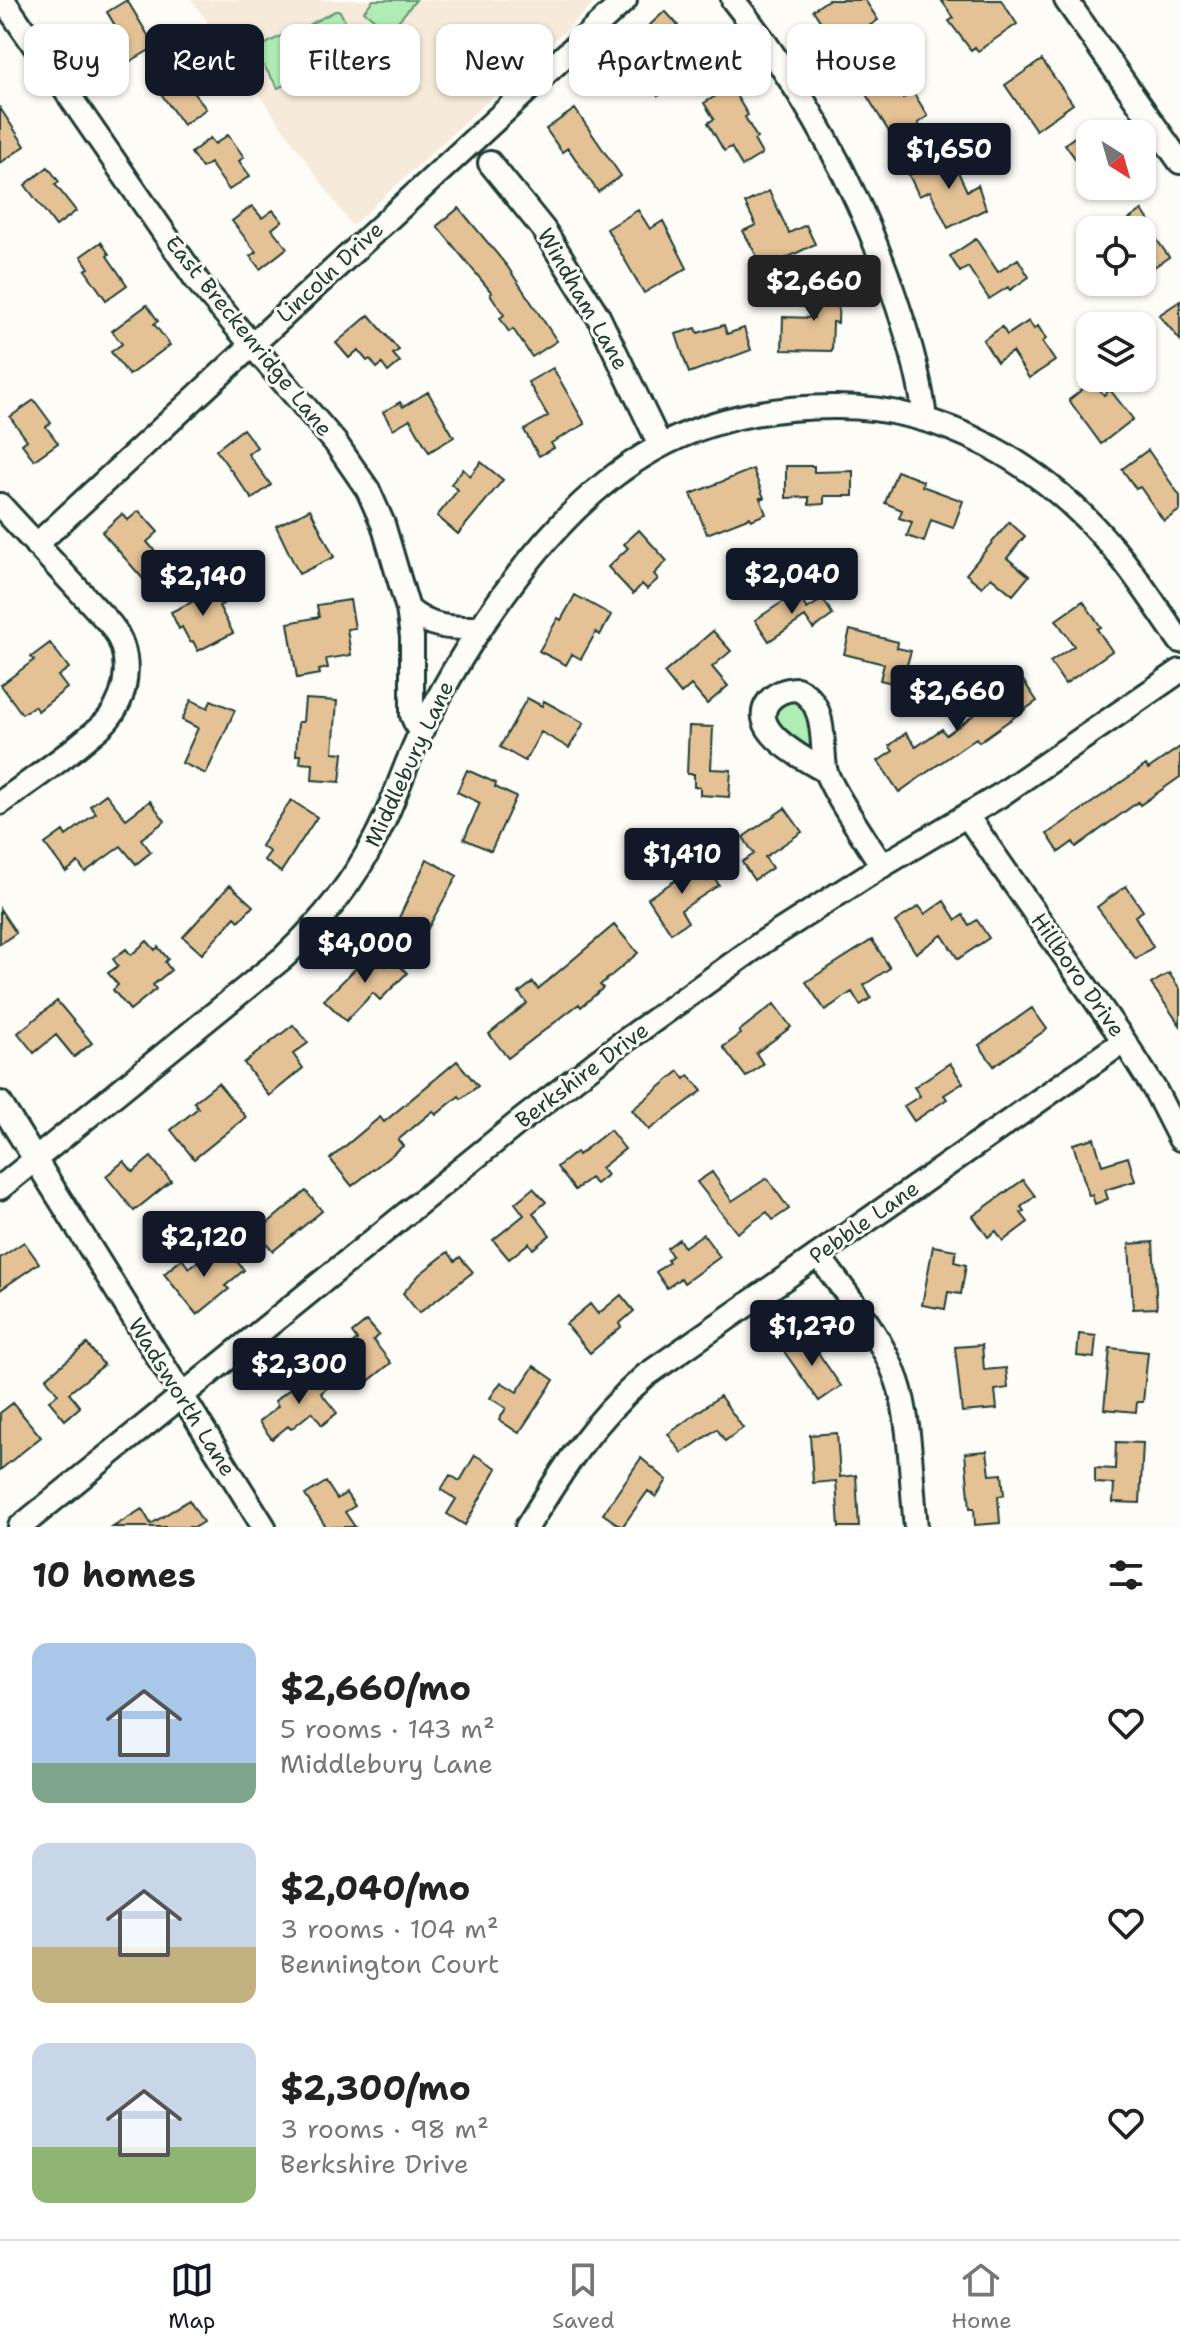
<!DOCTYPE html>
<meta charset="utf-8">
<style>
body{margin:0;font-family:"Shantell Sans",sans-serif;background:#f2f2f2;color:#222;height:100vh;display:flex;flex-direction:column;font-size:30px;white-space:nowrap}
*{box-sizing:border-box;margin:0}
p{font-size:26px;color:#767676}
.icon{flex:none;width:44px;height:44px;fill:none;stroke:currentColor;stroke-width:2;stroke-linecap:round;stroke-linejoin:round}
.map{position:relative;height:1527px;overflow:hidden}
.side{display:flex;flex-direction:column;background:#fff;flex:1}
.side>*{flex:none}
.hud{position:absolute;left:24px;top:24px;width:1132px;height:72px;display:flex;gap:16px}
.needle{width:52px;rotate:143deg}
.tools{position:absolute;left:1076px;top:120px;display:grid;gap:16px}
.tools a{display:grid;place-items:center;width:80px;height:80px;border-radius:16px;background:#fff;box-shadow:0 2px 6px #0004;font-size:40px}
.price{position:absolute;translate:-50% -68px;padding:0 18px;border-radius:8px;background:#111827;color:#fff;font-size:26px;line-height:52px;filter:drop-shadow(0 2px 4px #0008)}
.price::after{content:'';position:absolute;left:50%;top:48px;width:24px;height:18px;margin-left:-12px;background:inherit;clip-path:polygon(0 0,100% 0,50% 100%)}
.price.current{background:#222;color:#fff}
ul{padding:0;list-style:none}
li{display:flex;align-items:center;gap:24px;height:200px;padding:0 32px}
li span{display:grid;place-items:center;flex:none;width:224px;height:160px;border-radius:16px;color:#555}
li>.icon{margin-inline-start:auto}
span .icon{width:96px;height:96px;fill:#fffc;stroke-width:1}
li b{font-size:34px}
h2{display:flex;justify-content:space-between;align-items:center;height:96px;padding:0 32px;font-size:34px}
.pill{padding:0 28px;border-radius:16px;background:#fff;box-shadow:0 2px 6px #0004;font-size:28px;line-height:72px}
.pill.current{background:#111827;color:#fff}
.tab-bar{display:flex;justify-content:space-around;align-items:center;height:112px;border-top:2px solid #e0e0e0;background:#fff;font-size:22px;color:#767676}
.tab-bar a{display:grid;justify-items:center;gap:4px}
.tab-bar .current{color:#111827}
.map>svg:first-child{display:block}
.built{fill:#f6ebda}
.green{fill:#afedb4;stroke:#679574;stroke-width:2}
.building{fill:#e4c296;stroke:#1f3d34;stroke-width:2}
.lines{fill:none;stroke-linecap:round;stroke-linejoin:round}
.minor-casing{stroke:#1f3d34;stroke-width:28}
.minor{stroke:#fdfcf7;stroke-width:22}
.labels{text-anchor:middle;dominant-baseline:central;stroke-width:6;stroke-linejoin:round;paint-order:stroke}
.street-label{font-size:22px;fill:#1f3d34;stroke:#fdfcf7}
</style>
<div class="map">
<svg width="1180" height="1527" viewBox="0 0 1180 1527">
<rect width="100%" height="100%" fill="#fdfcf7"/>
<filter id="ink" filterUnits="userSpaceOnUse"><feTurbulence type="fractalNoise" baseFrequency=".0125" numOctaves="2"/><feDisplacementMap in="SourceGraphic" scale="16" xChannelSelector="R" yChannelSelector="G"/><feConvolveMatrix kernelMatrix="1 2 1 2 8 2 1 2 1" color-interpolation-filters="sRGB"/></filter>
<g filter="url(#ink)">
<!-- built -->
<path class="built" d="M 192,0 L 598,0 L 352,226 Z"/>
<!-- green -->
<path class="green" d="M 373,0 L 416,0 L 389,32 L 364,11 Z
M 335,11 L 340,11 L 350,32 L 339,41 L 331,62 L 278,88 L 255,52 L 258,48 L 292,30 L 297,31 Z
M 791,695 L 809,708 L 814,756 L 777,729 L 771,712 Z"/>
<!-- building -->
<path class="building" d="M 127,0 L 155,47 L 129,62 L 120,48 L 126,44 L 107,12 Z
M 828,0 L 865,0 L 878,20 L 869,26 L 878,41 L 847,61 L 813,10 Z
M 941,0 L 1001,0 L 1017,24 L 978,51 L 975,47 L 971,50 L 949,21 L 954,18 Z
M 665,11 L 678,25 L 675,28 L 680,33 L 678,35 L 696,55 L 673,77 L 676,80 L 658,96 L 639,75 L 660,56 L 640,34 Z
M 1042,60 L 1073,104 L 1036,130 L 1005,85 Z
M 889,76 L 903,98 L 913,92 L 928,116 L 918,123 L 922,130 L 897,145 L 864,91 Z
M 183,77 L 206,109 L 183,125 L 160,92 Z
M 731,87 L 748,115 L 745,117 L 757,138 L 754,140 L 762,154 L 742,166 L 731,147 L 724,151 L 708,123 L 714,119 L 704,103 Z
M 0,108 L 25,146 L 0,163 Z
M 575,109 L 621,176 L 598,192 L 568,148 L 562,152 L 546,129 Z
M 1090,126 L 1090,180 L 1065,144 Z
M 228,135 L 244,157 L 239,161 L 250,176 L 229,190 L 210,163 L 202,168 L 191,153 L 210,138 L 215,144 Z
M 950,155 L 967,191 L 978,185 L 986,209 L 948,228 L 930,191 L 919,196 L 909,175 Z
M 48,167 L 59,182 L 55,184 L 76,211 L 56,226 L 25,185 Z
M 769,191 L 789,233 L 806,225 L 815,244 L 764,269 L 743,231 L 756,225 L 745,203 Z
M 252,206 L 262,218 L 273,210 L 282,221 L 272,229 L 287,248 L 260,269 L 250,256 L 256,252 L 232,221 Z
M 459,208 L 507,266 L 557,341 L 532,357 L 513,329 L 509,332 L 500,318 L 504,315 L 490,294 L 492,293 L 437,226 Z
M 638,210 L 650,229 L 663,221 L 687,268 L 644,293 L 607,229 Z
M 1142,210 L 1155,230 L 1150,230 L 1169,257 L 1142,275 L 1142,230 L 1114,230 Z
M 976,239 L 998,272 L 1018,259 L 1029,277 L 1010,290 L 1008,287 L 989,299 L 968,267 L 960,272 L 950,256 Z
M 101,242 L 109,254 L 107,256 L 127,285 L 106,300 L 85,270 L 89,268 L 81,256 Z
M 815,284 L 839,284 L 838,323 L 833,322 L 832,351 L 782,350 L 783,317 L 814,318 Z
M 1180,301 L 1180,340 L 1159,315 Z
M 147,305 L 158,321 L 154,324 L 170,345 L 129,375 L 111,352 L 122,344 L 112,331 Z
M 369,315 L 399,350 L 393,354 L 400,362 L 388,372 L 382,364 L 377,368 L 370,359 L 367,361 L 358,350 L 349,358 L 336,343 Z
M 1029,321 L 1034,329 L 1038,326 L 1046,339 L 1042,342 L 1055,361 L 1029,378 L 1012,352 L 997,362 L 983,340 L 1002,327 L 1007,335 Z
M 724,325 L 727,334 L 744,328 L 751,350 L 689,373 L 676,334 L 696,328 L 698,333 Z
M 553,368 L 585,424 L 551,443 L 554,448 L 539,456 L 524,430 L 548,416 L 528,382 Z
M 1093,381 L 1104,395 L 1110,390 L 1133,419 L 1101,444 L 1069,400 Z
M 428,392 L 454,437 L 429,452 L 410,419 L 393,429 L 383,412 L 400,402 L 403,407 Z
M 34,400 L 51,423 L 46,427 L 58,443 L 34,460 L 22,444 L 27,440 L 10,417 Z
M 243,429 L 257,447 L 248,454 L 271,485 L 252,499 L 216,450 Z
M 1148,450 L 1180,496 L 1180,510 L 1164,521 L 1140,487 L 1136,489 L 1122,469 Z
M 481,462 L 503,480 L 458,534 L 437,516 L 458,490 L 451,484 L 463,469 L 470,476 Z
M 786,466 L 814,466 L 814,472 L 853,471 L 853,496 L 824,496 L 824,504 L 809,505 L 809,497 L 786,498 Z
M 753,469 L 764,498 L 760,498 L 766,514 L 751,520 L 750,517 L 707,534 L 691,494 Z
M 897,471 L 923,481 L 922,486 L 963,501 L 953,528 L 931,520 L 924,542 L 907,536 L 912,522 L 899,518 L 902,510 L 885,503 Z
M 310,509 L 334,557 L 299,574 L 276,526 Z
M 139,511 L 158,532 L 147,542 L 164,561 L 144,580 L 102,532 L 122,514 L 128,520 Z
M 1009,522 L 1025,536 L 1007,558 L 1029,576 L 1013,595 L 991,577 L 982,587 L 966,574 Z
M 639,530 L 667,561 L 654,574 L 658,579 L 647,589 L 642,584 L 633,594 L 608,567 L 628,548 L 624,544 Z
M 210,579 L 223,604 L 219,606 L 233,633 L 198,651 L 193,641 L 190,642 L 182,627 L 179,629 L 171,612 L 200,598 L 195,586 Z
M 796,593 L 807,609 L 823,599 L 833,615 L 813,629 L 805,617 L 769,641 L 755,620 Z
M 575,595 L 611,615 L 600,635 L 596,632 L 581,659 L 572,654 L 566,665 L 539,651 L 558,618 L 561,620 Z
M 350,600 L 355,628 L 347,629 L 351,655 L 326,659 L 328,668 L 319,670 L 320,674 L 297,678 L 288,623 L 319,617 L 317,605 Z
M 1083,601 L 1101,627 L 1097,629 L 1112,651 L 1065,684 L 1050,662 L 1074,646 L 1056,620 Z
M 850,630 L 898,642 L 897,648 L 911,651 L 906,668 L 913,670 L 909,687 L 880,680 L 884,664 L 844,654 Z
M 713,631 L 731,651 L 712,667 L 728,686 L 707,704 L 691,685 L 681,694 L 664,673 Z
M 50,643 L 69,668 L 58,676 L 67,688 L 38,711 L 34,706 L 22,714 L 1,685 L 34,660 L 31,657 Z
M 1018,673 L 1037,701 L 979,742 L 976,738 L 899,792 L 878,761 L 893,751 L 889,746 L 906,733 L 916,747 L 942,729 L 946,735 L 985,707 L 980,699 L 990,692 L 987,687 L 999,678 L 1003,683 Z
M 527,698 L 542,706 L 544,701 L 584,723 L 569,748 L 541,732 L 525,761 L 500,747 Z
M 305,699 L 337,701 L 333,752 L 343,753 L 340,782 L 312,780 L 313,764 L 300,763 L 301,755 L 296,755 L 298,722 L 303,722 Z
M 191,700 L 208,708 L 211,700 L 235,710 L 206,774 L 182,763 L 198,728 L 182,720 Z
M 689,726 L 713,727 L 711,769 L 731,770 L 729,797 L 700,795 L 700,787 L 694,787 L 694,774 L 687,774 Z
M 1180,747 L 1180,777 L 1140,805 L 1138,802 L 1076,847 L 1073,842 L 1059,852 L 1047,834 L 1146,765 L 1148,769 Z
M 467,770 L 496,783 L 495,787 L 516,797 L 491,851 L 464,839 L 480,803 L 457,792 Z
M 106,794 L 126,819 L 150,801 L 165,821 L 141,839 L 151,852 L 136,864 L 121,846 L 85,872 L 78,862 L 66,872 L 45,844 L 63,831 L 66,836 L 96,813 L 90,806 Z
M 291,800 L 317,817 L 281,872 L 264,860 L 270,852 L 261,846 Z
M 785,808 L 802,832 L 765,857 L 772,868 L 754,880 L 742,862 L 754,854 L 743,837 Z
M 427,859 L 457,876 L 422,939 L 396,924 Z
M 704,862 L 719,885 L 681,910 L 688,922 L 671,933 L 648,898 Z
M 230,885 L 253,906 L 239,921 L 235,917 L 202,954 L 183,937 Z
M 1126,886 L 1143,911 L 1135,916 L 1153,947 L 1136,959 L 1097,907 Z
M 944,901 L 956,920 L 963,915 L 969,925 L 977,920 L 989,938 L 958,959 L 942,935 L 916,953 L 895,922 L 919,906 L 925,914 Z
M 0,909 L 16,933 L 0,944 Z
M 614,925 L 638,953 L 600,985 L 603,988 L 581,1007 L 579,1004 L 508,1058 L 489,1034 L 527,1003 L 519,993 L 533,982 L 538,989 Z
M 872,940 L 890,968 L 864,985 L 871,998 L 860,1005 L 852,992 L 825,1010 L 806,982 Z
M 147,941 L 155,950 L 158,947 L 168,959 L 165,962 L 171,970 L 153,985 L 156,989 L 130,1010 L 113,990 L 118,985 L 108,973 L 118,966 L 113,959 L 126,949 L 131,955 Z
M 372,952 L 386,966 L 393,959 L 407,973 L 380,1000 L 373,993 L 346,1021 L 324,1000 Z
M 1169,973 L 1180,989 L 1180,1025 L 1151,984 Z
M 57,1001 L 92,1043 L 74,1057 L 56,1035 L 34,1053 L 18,1033 Z
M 774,1004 L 791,1027 L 756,1053 L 763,1064 L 746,1077 L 723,1047 L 741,1034 L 739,1031 Z
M 1032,1008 L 1047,1029 L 994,1066 L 979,1045 Z
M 293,1025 L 308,1043 L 293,1054 L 303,1068 L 269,1096 L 244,1063 Z
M 457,1061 L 478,1086 L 461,1099 L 459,1096 L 436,1115 L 433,1111 L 398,1140 L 403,1146 L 352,1186 L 330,1159 L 380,1117 L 384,1122 Z
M 950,1063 L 963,1083 L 944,1095 L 947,1099 L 914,1121 L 904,1106 L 920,1096 L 914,1087 Z
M 679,1071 L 685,1079 L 689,1075 L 702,1091 L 649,1130 L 632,1110 Z
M 218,1083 L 246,1117 L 194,1159 L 171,1130 L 198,1108 L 194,1102 Z
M 610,1130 L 625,1149 L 601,1168 L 607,1175 L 596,1184 L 590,1178 L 575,1190 L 557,1167 L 576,1152 L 578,1155 Z
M 1094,1138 L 1102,1165 L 1128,1157 L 1135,1181 L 1105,1190 L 1108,1199 L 1095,1204 L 1092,1195 L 1089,1196 L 1073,1144 Z
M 151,1157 L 171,1181 L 134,1211 L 106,1176 L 124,1161 L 133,1172 Z
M 712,1172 L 732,1201 L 767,1178 L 789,1209 L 773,1220 L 767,1212 L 737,1233 L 697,1182 Z
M 1023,1180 L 1035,1196 L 1021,1207 L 1024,1211 L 1021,1213 L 1028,1222 L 1003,1241 L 996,1231 L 988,1237 L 973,1216 Z
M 533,1188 L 546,1202 L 533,1213 L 550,1235 L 533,1249 L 529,1243 L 509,1259 L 493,1240 L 524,1215 L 515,1203 Z
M 306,1191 L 322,1211 L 273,1251 L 257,1232 Z
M 703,1234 L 720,1257 L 684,1283 L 681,1278 L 667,1288 L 656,1272 L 669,1262 L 667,1260 L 672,1256 L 667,1248 L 679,1239 L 684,1247 Z
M 24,1242 L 39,1263 L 0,1290 L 0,1258 Z
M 1153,1242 L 1157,1308 L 1133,1309 L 1129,1244 Z
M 933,1246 L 956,1250 L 954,1262 L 966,1265 L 961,1294 L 948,1292 L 945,1309 L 922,1305 Z
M 227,1249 L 244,1270 L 225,1286 L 229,1289 L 197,1315 L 164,1274 L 182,1259 L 189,1268 L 207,1254 L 213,1261 Z
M 448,1252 L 455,1261 L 460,1257 L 473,1272 L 419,1313 L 403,1293 L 420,1274 Z
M 621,1295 L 634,1311 L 619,1324 L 621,1327 L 590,1353 L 566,1324 L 590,1304 L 598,1314 Z
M 367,1321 L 379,1335 L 373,1340 L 391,1363 L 361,1387 L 337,1357 L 357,1340 L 352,1333 Z
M 805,1334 L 841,1386 L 819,1401 L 783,1350 Z
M 1079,1334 L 1096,1336 L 1094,1358 L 1077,1356 Z
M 87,1344 L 104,1365 L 69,1393 L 80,1407 L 65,1420 L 49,1401 L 58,1394 L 46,1378 Z
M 982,1345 L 984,1370 L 1006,1368 L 1008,1388 L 995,1390 L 997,1409 L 962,1412 L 955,1347 Z
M 1110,1348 L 1148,1352 L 1143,1402 L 1137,1402 L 1136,1412 L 1104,1409 Z
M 534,1366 L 554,1380 L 519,1433 L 499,1420 L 506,1408 L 490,1398 L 501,1382 L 517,1392 Z
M 313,1370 L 327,1388 L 321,1393 L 337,1413 L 322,1425 L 312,1412 L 291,1429 L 288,1426 L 272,1439 L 259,1422 L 278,1406 L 275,1401 Z
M 720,1396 L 743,1428 L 725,1441 L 717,1429 L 682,1453 L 668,1434 Z
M 13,1403 L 41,1437 L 0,1470 L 0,1413 Z
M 837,1433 L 840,1477 L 856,1475 L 859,1527 L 839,1527 L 836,1481 L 813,1483 L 810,1435 Z
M 1116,1442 L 1143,1443 L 1140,1503 L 1113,1502 L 1114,1484 L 1095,1483 L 1095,1468 L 1115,1469 Z
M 987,1451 L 990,1475 L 1002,1474 L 1004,1495 L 998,1496 L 1000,1523 L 975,1525 L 974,1508 L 970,1508 L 965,1453 Z
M 475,1455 L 497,1468 L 465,1525 L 447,1514 L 456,1499 L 441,1490 L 450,1475 L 460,1481 Z
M 641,1458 L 667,1480 L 656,1497 L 648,1491 L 622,1527 L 603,1514 Z
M 326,1482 L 337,1499 L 346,1493 L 355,1506 L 345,1512 L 355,1527 L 326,1527 L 305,1495 Z
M 189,1500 L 203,1522 L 195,1527 L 113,1527 L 142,1509 L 151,1524 Z"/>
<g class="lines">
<!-- minor casing -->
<g class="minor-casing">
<path id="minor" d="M 3,0 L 198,282 L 335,442 L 368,490 L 383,524 L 408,609 L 412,637 L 412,715 L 420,733
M 733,0 C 805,91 860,190 896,301 C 909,339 921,379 925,420
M 1066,0 L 1180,162
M 490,163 L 544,230 L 598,316 L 660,445
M 0,505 L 111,625 C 132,652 130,691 109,718 C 103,726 93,733 86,739 C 59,762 29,782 0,803
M 36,545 L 625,0
M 408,609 C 431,629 452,628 480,628
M 825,771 C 805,759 746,730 769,701 C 776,693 787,689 797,689 C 827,702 821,741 825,768 C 827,784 871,848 882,866
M 967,816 L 1124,1041 L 1155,1090 L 1180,1139
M 0,1103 L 264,1527
M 0,1188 L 284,957 C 322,921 353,883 376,837 C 394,803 404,766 421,732 C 448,676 481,624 518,575 C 603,464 691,407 834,407 C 945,406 1043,465 1113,548 C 1138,577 1158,610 1180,641
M 818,1255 C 846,1294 881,1334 897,1380 C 911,1419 911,1484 916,1527
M 20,1527 L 519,1122 L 615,1048 L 763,942 L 882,866 L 999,796 L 1180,671
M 527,1527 C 564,1467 591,1424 645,1376 L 1124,1041"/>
</g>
<!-- minor -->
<use href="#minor" class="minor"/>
</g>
</g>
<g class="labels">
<!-- street labels -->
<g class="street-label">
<text transform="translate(330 272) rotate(-43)">Lincoln Drive</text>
<text transform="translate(583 299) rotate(60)">Windham Lane</text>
<text transform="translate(249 336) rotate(51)">East Breckenridge Lane</text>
<text transform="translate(409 764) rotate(-65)">Middlebury Lane</text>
<text transform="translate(1078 975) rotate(55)">Hillboro Drive</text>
<text transform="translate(582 1075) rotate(-37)">Berkshire Drive</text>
<text transform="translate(864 1222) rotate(-35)">Pebble Lane</text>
<text transform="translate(182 1397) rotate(58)">Wadsworth Lane</text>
</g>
</g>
</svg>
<div class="tools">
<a><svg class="needle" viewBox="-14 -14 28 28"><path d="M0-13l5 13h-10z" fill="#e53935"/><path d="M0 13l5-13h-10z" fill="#767676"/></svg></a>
<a><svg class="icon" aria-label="locate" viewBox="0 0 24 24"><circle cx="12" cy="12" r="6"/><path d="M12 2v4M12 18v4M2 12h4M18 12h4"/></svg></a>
<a><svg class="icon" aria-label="layers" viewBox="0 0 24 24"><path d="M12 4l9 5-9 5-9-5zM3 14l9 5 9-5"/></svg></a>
</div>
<b class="price" style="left:949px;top:191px">$1,650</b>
<b class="price current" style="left:814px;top:323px">$2,660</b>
<b class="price" style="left:792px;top:616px">$2,040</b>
<b class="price" style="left:203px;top:618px">$2,140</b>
<b class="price" style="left:957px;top:733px">$2,660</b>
<b class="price" style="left:682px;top:896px">$1,410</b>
<b class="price" style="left:365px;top:985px">$4,000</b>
<b class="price" style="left:204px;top:1279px">$2,120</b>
<b class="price" style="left:812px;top:1368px">$1,270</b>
<b class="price" style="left:299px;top:1406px">$2,300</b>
<div class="hud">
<a class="pill">Buy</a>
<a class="pill current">Rent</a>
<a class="pill">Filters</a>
<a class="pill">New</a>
<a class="pill">Apartment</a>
<a class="pill">House</a>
</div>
</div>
<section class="side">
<h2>10 homes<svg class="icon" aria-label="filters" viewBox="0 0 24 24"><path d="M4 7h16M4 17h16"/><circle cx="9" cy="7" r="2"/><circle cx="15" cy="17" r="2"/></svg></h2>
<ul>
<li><span style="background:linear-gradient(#a9c7e8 75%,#7fa58c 0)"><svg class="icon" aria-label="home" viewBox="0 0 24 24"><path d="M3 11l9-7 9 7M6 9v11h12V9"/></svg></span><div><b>$2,660/mo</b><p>5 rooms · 143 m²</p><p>Middlebury Lane</p></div><svg class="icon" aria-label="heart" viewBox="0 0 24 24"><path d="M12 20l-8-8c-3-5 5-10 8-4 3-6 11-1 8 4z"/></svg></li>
<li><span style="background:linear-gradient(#c9d6e8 65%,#c2b280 0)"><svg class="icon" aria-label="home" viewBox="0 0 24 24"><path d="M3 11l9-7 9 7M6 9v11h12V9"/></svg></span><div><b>$2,040/mo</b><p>3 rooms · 104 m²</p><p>Bennington Court</p></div><svg class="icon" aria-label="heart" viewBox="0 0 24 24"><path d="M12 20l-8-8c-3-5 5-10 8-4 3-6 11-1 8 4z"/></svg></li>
<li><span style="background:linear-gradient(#c9d6e8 65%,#8fb573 0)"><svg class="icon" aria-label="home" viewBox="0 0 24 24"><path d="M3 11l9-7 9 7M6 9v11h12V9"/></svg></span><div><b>$2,300/mo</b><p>3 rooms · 98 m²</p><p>Berkshire Drive</p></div><svg class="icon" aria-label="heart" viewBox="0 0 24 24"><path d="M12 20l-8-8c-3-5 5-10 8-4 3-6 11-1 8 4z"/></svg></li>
</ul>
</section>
<nav class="tab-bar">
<a class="current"><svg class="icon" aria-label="map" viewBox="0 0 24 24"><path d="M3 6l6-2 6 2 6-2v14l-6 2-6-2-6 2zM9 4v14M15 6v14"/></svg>Map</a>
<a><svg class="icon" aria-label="saved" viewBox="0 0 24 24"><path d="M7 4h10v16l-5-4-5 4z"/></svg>Saved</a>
<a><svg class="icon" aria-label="home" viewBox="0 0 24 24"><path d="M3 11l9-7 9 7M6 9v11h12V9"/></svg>Home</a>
</nav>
